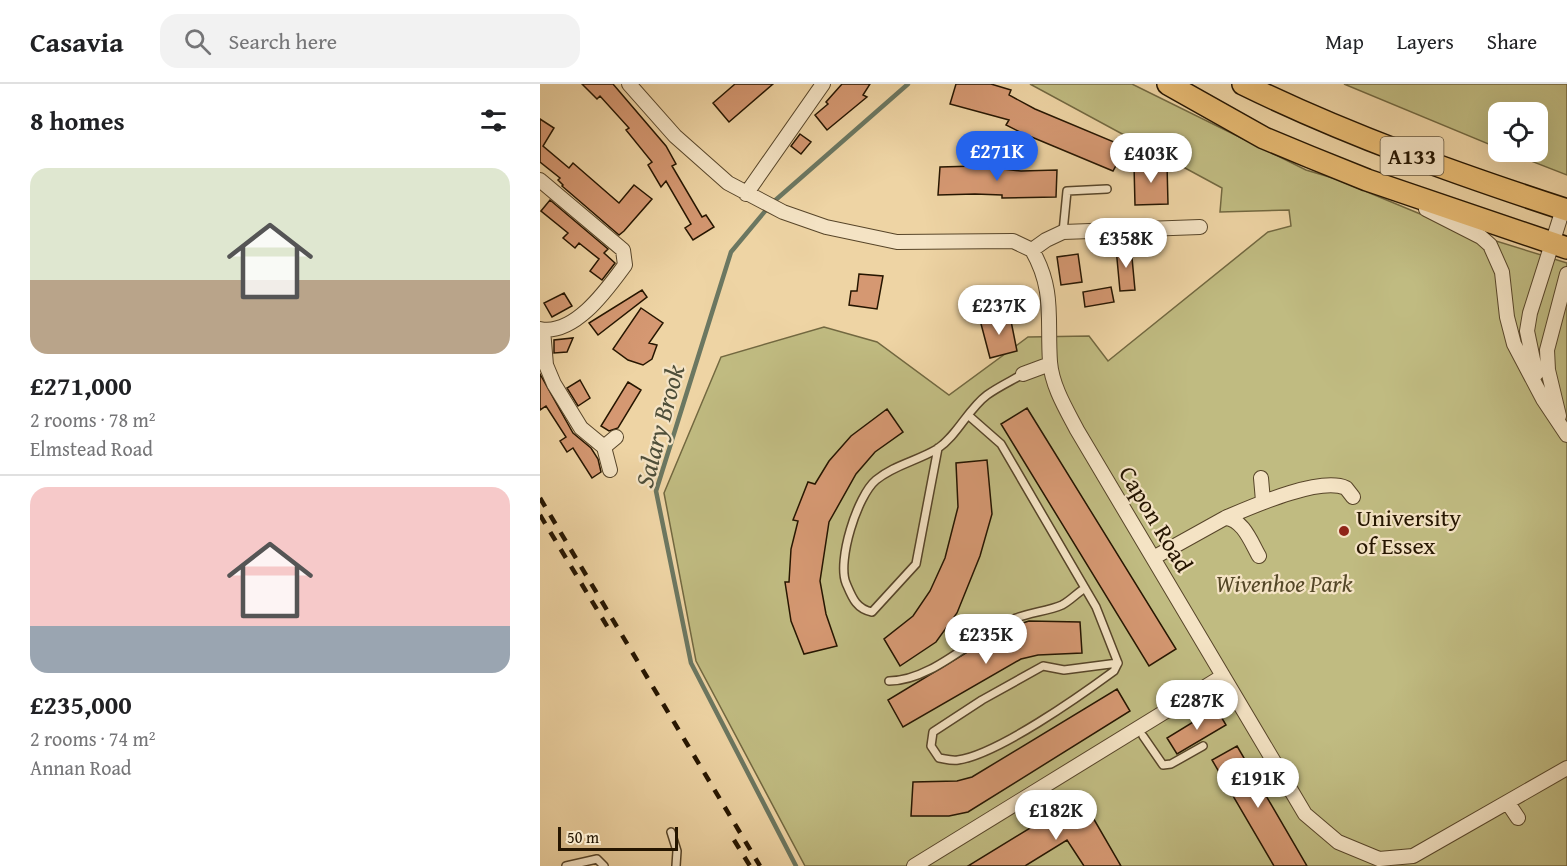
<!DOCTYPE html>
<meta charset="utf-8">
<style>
body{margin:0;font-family:"Gentium Book Plus",serif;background:#f2f2f2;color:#202124;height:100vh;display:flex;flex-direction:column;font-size:22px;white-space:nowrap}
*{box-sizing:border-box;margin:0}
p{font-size:20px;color:#757577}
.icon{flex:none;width:33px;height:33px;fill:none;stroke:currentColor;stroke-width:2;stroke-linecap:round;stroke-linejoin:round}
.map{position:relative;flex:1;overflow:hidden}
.panel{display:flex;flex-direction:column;background:#fff;width:540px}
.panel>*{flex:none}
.fabs{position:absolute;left:948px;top:18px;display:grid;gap:12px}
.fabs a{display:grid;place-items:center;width:60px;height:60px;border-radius:12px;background:#fff;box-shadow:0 6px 24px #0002;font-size:30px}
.scale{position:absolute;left:18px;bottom:15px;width:120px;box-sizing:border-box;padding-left:6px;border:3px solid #251500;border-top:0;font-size:16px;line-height:21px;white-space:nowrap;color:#251500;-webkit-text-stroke:4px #f4e3c4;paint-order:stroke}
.price{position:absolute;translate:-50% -51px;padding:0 14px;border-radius:21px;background:#fff;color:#222;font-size:20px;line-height:39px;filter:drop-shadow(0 2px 3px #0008)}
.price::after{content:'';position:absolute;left:50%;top:36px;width:18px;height:14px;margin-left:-9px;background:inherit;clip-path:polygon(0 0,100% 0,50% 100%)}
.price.active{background:#2563eb;color:#fff}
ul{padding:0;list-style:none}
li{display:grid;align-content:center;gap:12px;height:318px;padding:0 30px}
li+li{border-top:2px solid #e0e0e0}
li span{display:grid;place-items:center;height:186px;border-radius:18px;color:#555}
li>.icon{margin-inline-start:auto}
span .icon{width:108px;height:108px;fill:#fffc;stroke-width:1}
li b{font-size:26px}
h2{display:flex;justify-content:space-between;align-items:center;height:72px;padding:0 30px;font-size:26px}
header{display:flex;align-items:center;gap:36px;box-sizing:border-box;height:84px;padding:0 30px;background:#fff;border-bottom:2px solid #e0e0e0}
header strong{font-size:28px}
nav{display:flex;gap:33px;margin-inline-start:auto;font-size:21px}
.search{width:420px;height:54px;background:#f2f2f2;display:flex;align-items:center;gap:15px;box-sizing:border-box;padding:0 21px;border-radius:18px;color:#757577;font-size:22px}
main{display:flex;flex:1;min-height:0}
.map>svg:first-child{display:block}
.green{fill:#c0bb81;stroke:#726840;stroke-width:1.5}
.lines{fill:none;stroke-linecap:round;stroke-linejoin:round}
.stream{stroke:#6b7761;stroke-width:4.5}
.building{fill:#d59872;stroke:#251500;stroke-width:1.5}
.lane-casing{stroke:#574529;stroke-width:10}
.street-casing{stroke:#574529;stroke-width:16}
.primary-casing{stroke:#251500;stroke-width:24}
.lane{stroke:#f4e3c4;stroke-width:7}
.street{stroke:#f4e3c4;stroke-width:14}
.primary{stroke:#e7ba72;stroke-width:21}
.rail{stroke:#251500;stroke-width:4.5;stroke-dasharray:10 10;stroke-linecap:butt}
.poi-dot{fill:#8f2418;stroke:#f4e3c4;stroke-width:2}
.labels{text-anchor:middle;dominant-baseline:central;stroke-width:4.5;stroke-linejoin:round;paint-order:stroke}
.shield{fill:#f4e3c4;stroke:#63533b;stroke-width:1.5}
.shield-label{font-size:22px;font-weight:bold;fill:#251500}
.poi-label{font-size:24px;fill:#251500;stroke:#f4e3c4;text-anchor:start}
.street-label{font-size:24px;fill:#251500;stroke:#f4e3c4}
.park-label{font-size:24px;font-style:italic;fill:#544727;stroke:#f4e3c4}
.water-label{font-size:26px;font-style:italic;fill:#4e4e39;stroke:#f4e3c4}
</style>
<header>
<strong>Casavia</strong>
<div class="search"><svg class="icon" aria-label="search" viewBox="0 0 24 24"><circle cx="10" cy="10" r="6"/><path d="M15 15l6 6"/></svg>Search here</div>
<nav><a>Map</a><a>Layers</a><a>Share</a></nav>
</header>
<main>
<section class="panel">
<h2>8 homes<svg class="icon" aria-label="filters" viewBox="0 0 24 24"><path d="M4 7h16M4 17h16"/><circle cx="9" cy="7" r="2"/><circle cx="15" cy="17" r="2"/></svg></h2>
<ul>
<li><span style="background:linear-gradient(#dfe7d0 60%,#b9a48a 0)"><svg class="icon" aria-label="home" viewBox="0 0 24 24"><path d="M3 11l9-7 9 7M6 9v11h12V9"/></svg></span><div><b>£271,000</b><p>2 rooms · 78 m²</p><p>Elmstead Road</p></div></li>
<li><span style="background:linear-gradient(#f6c9c9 75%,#9aa5b1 0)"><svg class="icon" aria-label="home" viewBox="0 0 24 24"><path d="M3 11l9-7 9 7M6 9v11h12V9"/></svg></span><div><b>£235,000</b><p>2 rooms · 74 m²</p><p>Annan Road</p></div></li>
</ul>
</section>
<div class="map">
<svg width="1027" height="782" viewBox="0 0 1027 782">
<rect width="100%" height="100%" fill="#eed4a4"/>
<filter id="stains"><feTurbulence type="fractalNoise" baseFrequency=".00333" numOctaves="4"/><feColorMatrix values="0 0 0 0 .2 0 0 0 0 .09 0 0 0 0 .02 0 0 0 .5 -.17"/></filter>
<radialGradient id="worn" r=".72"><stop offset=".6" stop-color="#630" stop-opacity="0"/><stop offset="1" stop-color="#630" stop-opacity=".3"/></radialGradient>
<!-- green -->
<path class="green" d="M 490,0 L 592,0 L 766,86 L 796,95 L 914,144 L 1027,179 L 1027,782 L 265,782 L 156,577 L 124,409 L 181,273 L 284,243 L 337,258 L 409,311 L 488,253 L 549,252 L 568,277 L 728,148 L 751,142 L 749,126 L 680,128 L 682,104 Z
M 804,0 L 1027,0 L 1027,91 L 968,68 L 998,68 L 998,28 L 958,28 L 958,64 Z"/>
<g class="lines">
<!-- stream -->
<path class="stream" d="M 256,782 L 151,579 L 116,407 L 191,168 L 231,120 L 368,0"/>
</g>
<!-- building -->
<path class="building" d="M 42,0 L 73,0 L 126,62 L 136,80 L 132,82 L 162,133 L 166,131 L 174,143 L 153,156 L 145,144 L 151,140 L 126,97 L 121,103 L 108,81 L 112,78 L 86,46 L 89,44 L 60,12 L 57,15 Z
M 195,0 L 233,0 L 189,38 L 173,19 Z
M 302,0 L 330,0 L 323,11 L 327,13 L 287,46 L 275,31 L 288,20 L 286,18 Z
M 416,0 L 451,0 L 471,6 L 469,11 L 495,25 L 586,63 L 573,87 L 482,49 L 466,41 L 469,36 L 410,20 Z
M 0,35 L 14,44 L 3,62 L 29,84 L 33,79 L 79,119 L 94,101 L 112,115 L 84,147 L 79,151 L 22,102 L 23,101 L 18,96 L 20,94 L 0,78 Z
M 260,50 L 271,58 L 261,70 L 251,62 Z
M 627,80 L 628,120 L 595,121 L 594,81 Z
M 436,82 L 481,87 L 517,86 L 516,113 L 462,114 L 462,111 L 435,110 L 398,111 L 400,83 Z
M 10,116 L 68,165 L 64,169 L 75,179 L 62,196 L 50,187 L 59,175 L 39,159 L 35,164 L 23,154 L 28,149 L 1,127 Z
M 591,163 L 595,206 L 580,207 L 576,164 Z
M 538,170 L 542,198 L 521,201 L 517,173 Z
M 319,190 L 343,192 L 337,225 L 309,221 L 311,207 L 317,207 Z
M 571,203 L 574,218 L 545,223 L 543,208 Z
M 102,206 L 107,213 L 58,251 L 49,239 Z
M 24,209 L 32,222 L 12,233 L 4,219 Z
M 101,224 L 123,239 L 109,259 L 117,261 L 112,275 L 103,281 L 88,276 L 73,265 Z
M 456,231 L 457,236 L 470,232 L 477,267 L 450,274 L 440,236 Z
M 33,254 L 27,268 L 14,269 L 14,256 Z
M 0,290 L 33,349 L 51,364 L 58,375 L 61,388 L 52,394 L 33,364 L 27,368 L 20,357 L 26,353 L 6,322 L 0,326 Z
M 40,296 L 50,314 L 38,322 L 27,304 Z
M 88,298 L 101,306 L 78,344 L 69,347 L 61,342 Z
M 487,324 L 636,565 L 609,582 L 461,340 Z
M 347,325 L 363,348 L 335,368 L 316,390 L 289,438 L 280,497 L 286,530 L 297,562 L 264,570 L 251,537 L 245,498 L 249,498 L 251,465 L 258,437 L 253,436 L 268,398 L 275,400 L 289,377 L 311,352 Z
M 447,376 L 452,430 L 440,472 L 417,529 L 396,558 L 360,582 L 344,555 L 373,532 L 390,507 L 405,474 L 418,423 L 416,379 Z
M 489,537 L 540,538 L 542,569 L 498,571 L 481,575 L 363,643 L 348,616 L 467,544 Z
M 577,605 L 590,627 L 428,728 L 409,732 L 371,732 L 373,698 L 417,697 L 432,693 Z
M 676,624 L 686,641 L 637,670 L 627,654 Z
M 697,662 L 767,782 L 734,782 L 672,676 Z
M 541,713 L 581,782 L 544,782 L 527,756 L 485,782 L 428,782 Z"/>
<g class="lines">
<!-- lane casing -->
<g class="lane-casing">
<path id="lane" d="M 523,148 L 527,107 L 567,105
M 428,331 L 461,360 L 556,523 L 578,579 L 524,586 L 503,582 L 442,616 L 393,648 L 391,662 L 399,674 C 405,675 412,677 418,676 C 458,670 540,612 574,587 L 578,579
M 398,364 L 376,480 L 332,528 C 316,525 312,513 306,499 C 297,477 317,412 336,396 C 354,381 377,377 397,365 C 417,352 428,325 447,311 C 458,303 471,297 483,290
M 349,597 C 390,597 429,557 464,539 C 483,529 506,528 522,521 C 530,517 537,509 545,504
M 603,652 L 623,681 L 631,680 L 663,662
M 131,748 L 137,767 L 136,782
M 26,782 L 57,775 L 64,782"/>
</g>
<!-- street casing -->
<g class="street-casing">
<path id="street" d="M 89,0 L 135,52 L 188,99 L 243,128 L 286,143 L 357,158 L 473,157 L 492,166
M 0,96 L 83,166 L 85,181 C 68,204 35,252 0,245
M 206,110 L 283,0
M 886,125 L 941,153 L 950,161 L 962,188 L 967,233 L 974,260 L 1003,315 L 1027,351
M 492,166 C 515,206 507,235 510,278 C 512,302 526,325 537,346 L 765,730 L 798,758 L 839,775 L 873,772 L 1027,684
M 492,166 L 506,156 L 523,148 L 660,143
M 3,246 L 6,281 L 14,300 L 41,344 L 64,363 L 70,386
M 483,290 L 510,280
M 996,290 L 987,247 L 990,229 L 1023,125
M 1019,332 L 1008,286 L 1007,266 L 1027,190
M 64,363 L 76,353
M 721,394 L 723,417
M 685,434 C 711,423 780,392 806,404 L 813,413
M 613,474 L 685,434 C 703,435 711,458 719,472
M 968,719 L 978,734
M 374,782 L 683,592"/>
</g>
<!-- primary casing -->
<g class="primary-casing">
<path id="primary" d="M 628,0 L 724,54 L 770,73 L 827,96 L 1027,164
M 703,0 C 807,51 917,90 1027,126"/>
</g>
<!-- lane -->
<use href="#lane" class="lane"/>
<!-- street -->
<use href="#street" class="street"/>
<!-- primary -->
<use href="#primary" class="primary"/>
<!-- rail -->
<path class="rail" d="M 0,414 L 220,782
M 0,431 L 70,547
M 194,756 L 210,782"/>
</g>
<!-- markers -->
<circle class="poi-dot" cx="804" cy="447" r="6"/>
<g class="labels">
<!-- shield labels -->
<rect class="shield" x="840.5" y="53" width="63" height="38" rx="4.5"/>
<g class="shield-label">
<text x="872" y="72">A133</text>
</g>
<!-- poi labels -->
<g class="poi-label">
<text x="816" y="433">University<tspan x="816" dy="28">of Essex</tspan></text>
</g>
<!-- street labels -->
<g class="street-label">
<text transform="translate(616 435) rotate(59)">Capon Road</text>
</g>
<!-- park labels -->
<g class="park-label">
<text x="744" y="499">Wivenhoe Park</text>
</g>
<!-- water labels -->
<g class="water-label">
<text transform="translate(119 342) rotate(-75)">Salary Brook</text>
</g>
</g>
<rect width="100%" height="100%" filter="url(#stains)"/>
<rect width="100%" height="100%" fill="url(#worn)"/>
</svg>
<div class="fabs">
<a><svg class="icon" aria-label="locate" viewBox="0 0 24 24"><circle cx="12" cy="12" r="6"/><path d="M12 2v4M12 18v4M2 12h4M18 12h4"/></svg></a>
</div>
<div class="scale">50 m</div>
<b class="price active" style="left:457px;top:98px">£271K</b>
<b class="price" style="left:611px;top:100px">£403K</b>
<b class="price" style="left:586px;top:185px">£358K</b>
<b class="price" style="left:459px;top:252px">£237K</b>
<b class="price" style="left:446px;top:581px">£235K</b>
<b class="price" style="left:657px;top:647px">£287K</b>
<b class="price" style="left:718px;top:725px">£191K</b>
<b class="price" style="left:516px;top:757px">£182K</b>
</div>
</main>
